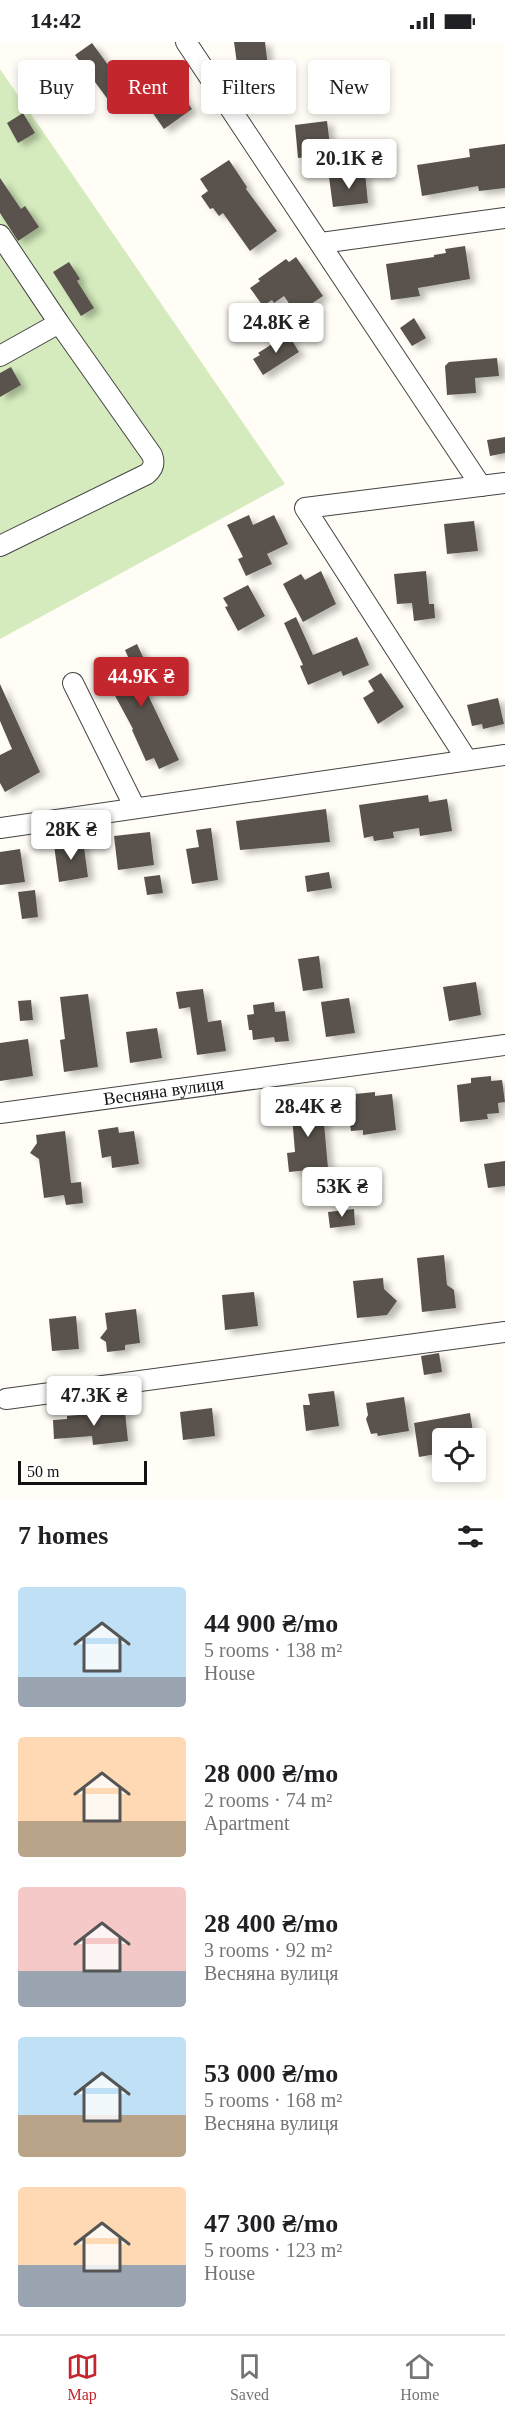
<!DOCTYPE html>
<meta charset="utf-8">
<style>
body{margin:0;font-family:Georgia,serif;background:#f6f6f6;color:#202124;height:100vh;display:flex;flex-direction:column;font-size:22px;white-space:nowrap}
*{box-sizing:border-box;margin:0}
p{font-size:20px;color:#757577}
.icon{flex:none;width:33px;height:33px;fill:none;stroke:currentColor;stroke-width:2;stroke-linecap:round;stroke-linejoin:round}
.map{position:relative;height:1458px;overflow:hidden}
.side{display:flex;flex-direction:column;background:#fff;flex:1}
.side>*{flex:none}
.hud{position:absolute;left:18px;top:18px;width:470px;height:54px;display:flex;gap:12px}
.tools{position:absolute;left:432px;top:1386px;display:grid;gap:12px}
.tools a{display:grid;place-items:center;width:54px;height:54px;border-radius:6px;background:#fff;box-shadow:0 3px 9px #0003;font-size:30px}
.scale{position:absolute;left:18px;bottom:15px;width:129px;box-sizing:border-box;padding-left:6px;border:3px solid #111;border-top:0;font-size:16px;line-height:21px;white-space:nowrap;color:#111;-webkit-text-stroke:4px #fff;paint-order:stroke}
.price{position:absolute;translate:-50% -51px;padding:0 14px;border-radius:6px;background:#fff;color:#222;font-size:20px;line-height:39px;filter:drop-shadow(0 2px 3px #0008)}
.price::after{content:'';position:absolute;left:50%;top:36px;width:18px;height:14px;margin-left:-9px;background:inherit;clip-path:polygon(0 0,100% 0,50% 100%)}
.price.selected{background:#c4262e;color:#fff}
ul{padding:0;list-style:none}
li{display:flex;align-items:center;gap:18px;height:150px;padding:0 18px}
li span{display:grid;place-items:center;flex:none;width:168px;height:120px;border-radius:6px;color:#555}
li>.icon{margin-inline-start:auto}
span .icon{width:72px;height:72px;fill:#fffc;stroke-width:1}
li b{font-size:26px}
h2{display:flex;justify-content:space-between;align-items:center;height:72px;padding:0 18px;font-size:26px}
.pill{padding:0 21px;border-radius:6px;background:#fff;box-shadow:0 3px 9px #0003;font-size:21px;line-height:54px}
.pill.selected{background:#c4262e;color:#fff}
.status{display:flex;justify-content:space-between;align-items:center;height:42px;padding:0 30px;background:#fff;direction:ltr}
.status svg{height:16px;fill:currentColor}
.tab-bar{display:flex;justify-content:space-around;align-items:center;height:84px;border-top:2px solid #e0e0e0;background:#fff;font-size:16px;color:#757577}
.tab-bar a{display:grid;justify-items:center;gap:3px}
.tab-bar .selected{color:#c4262e}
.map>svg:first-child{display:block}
.green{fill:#d5ebbd}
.building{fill:#5a524d;filter:url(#shadow)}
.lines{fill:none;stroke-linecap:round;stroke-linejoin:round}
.minor-casing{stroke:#444;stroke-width:22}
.minor{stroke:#fff;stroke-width:20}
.labels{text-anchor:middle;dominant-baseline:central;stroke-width:6;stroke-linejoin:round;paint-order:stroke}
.street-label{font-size:18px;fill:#111;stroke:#fff}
</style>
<div class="status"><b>14:42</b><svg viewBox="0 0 49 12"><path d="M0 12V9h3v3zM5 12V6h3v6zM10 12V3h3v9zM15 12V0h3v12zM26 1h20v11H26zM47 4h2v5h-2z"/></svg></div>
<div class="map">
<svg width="505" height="1458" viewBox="0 0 505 1458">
<defs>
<filter id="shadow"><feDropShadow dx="6" dy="4" stdDeviation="3" flood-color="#0004"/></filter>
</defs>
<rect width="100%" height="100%" fill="#fffdf5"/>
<!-- green -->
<path class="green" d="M 0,27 L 285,442 L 0,597 Z"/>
<!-- building -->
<path class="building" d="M 234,0 L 265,0 L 268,25 L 238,29 Z
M 92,1 L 114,31 L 127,22 L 139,38 L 109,59 L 75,13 Z
M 173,40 L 192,67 L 164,87 L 145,60 Z
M 23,71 L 35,91 L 18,101 L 7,81 Z
M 327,79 L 331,112 L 298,116 L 295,83 Z
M 505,102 L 505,146 L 479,149 L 478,144 L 422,154 L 417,123 L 470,115 L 469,107 Z
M 229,118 L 247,145 L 246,147 L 277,189 L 250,209 L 223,171 L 219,174 L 213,166 L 210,167 L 201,154 L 208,149 L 200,137 Z
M 365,131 L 368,161 L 333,165 L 329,135 Z
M 0,136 L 21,167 L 25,164 L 39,185 L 18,199 L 0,171 Z
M 465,204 L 470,237 L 418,246 L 420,254 L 391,258 L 386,222 L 434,215 L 434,213 L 446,211 L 445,207 Z
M 296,215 L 323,254 L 296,272 L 284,254 L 274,261 L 272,258 L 263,264 L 250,246 L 260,239 L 258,237 L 286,217 L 289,220 Z
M 69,220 L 80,237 L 77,239 L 94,266 L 81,274 L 53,230 Z
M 414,276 L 426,296 L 412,304 L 400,286 Z
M 288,292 L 299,310 L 263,333 L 253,317 L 260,313 L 258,311 Z
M 497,316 L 499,334 L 475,336 L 476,351 L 447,353 L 445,324 L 449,320 Z
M 11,325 L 21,343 L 0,355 L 0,331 Z
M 505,395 L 505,411 L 490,414 L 487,398 Z
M 249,473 L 253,483 L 274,473 L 288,502 L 267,512 L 272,522 L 246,534 L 238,517 L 243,515 L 227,483 Z
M 474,479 L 478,509 L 447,512 L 444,482 Z
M 321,529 L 336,562 L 303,580 L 283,542 L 301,532 L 305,538 Z
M 426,529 L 429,562 L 434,562 L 435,576 L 414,579 L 412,561 L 397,562 L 394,532 Z
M 248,543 L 265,574 L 238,589 L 225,565 L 228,564 L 223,556 Z
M 296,575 L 313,613 L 357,595 L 369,623 L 343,634 L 341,629 L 308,643 L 300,624 L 303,623 L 284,581 Z
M 137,602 L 150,630 L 139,634 L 179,718 L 159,727 L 154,716 L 146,719 L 132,688 L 133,687 L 106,637 L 109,636 L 105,628 L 129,617 L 125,608 Z
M 381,631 L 404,665 L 378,682 L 363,656 L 374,649 L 368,639 Z
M 0,642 L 40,730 L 5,750 L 0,741 L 0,713 L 12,707 L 0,679 Z
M 498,656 L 504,682 L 483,687 L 482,682 L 472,684 L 467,663 Z
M 428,753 L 429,760 L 447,757 L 452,789 L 420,794 L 419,786 L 393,790 L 394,796 L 374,799 L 373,794 L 364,796 L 359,763 Z
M 326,767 L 330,800 L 240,808 L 236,779 Z
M 211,786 L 218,838 L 192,842 L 186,807 L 199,805 L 196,788 Z
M 150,790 L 154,823 L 118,828 L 114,794 Z
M 83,798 L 88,835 L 59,840 L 54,803 Z
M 20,807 L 25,840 L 0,843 L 0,810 Z
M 329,830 L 332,846 L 307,850 L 305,834 Z
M 160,833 L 163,851 L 147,853 L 144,835 Z
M 35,848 L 38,875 L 22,877 L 18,850 Z
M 319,914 L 323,946 L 303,949 L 298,917 Z
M 476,940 L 481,973 L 449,979 L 443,945 Z
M 203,947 L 208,980 L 221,978 L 226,1009 L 197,1013 L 190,965 L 179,967 L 176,950 Z
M 88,952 L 98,1025 L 64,1030 L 60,998 L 65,997 L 60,955 Z
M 349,956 L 355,991 L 326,995 L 321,960 Z
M 31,958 L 33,978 L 20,979 L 18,959 Z
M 274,960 L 275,970 L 285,969 L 289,999 L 275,1000 L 274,995 L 253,998 L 252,988 L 249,988 L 247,973 L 254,972 L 253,963 Z
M 157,986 L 162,1016 L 130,1021 L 126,990 Z
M 28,997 L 33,1034 L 0,1039 L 0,1001 Z
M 491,1034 L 491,1039 L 502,1038 L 505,1060 L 498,1061 L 499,1071 L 487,1072 L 488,1077 L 460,1080 L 457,1043 L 471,1041 L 471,1036 Z
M 375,1050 L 375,1054 L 392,1052 L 396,1088 L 363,1093 L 363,1088 L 351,1089 L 346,1058 L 356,1057 L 355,1052 Z
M 322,1059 L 328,1126 L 289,1130 L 287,1111 L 295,1110 L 291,1062 Z
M 118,1085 L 119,1091 L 134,1089 L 139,1122 L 112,1126 L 111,1114 L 102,1116 L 98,1088 Z
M 65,1089 L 71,1141 L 81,1140 L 83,1161 L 66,1163 L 64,1153 L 44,1156 L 39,1117 L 30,1111 L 37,1101 L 36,1093 Z
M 505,1119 L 505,1144 L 488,1146 L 484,1122 Z
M 372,1133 L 375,1155 L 349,1158 L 346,1137 Z
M 354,1167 L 355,1183 L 330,1186 L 328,1170 Z
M 444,1213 L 447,1243 L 454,1248 L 456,1266 L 422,1270 L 417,1216 Z
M 383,1236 L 384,1247 L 397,1259 L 387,1273 L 357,1276 L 353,1239 Z
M 254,1250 L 258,1284 L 225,1288 L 222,1253 Z
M 136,1267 L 140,1301 L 125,1303 L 125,1308 L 107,1310 L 106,1300 L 100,1296 L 107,1287 L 105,1271 Z
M 76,1274 L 79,1307 L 52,1309 L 49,1277 Z
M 439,1311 L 442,1330 L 424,1333 L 421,1314 Z
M 334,1349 L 339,1384 L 306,1389 L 303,1363 L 310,1363 L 308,1352 Z
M 404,1355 L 409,1389 L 378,1394 L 377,1391 L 371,1392 L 366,1377 L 368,1373 L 366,1361 Z
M 212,1366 L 215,1394 L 183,1398 L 180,1370 Z
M 125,1369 L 128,1399 L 93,1403 L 92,1394 L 54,1397 L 53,1378 L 67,1377 L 67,1374 Z
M 470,1371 L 474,1396 L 442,1396 L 442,1411 L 419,1415 L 414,1381 Z"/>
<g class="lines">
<!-- minor casing -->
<g class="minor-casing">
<g id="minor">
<path d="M 186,0 L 481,444"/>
<path d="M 0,193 L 59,281 L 152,413 C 155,421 154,426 147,432 L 0,504"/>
<path d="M 321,201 L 505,176"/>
<path d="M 0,314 L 59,281"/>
<path d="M 73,641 L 135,766"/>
<path d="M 467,718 L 305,466 L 505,441"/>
<path d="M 0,786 L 505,713"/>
<path id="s1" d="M 0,1071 L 505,1003"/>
<path d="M 6,1357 L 505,1290"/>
</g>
</g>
<!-- minor -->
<use href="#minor" class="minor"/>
</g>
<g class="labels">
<!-- street labels -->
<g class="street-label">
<text stroke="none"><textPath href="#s1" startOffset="165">Весняна вулиця</textPath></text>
</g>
</g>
</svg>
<div class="tools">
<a><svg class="icon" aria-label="locate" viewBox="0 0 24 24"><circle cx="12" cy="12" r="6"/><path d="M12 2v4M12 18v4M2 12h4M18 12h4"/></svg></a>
</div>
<div class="scale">50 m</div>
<b class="price" style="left:349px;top:148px">20.1K ₴</b>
<b class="price" style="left:276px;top:312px">24.8K ₴</b>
<b class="price selected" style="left:141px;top:666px">44.9K ₴</b>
<b class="price" style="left:71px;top:819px">28K ₴</b>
<b class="price" style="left:308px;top:1096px">28.4K ₴</b>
<b class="price" style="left:342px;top:1176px">53K ₴</b>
<b class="price" style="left:94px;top:1385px">47.3K ₴</b>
<div class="hud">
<a class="pill">Buy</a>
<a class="pill selected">Rent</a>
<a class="pill">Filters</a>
<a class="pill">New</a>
</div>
</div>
<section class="side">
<h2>7 homes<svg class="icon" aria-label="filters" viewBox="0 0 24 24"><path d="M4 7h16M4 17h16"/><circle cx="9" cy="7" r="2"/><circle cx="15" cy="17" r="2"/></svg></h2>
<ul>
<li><span style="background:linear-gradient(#bfe0f5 75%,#9aa5b1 0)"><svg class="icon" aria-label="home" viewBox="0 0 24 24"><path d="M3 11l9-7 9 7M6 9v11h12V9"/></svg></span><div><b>44 900 ₴/mo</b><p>5 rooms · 138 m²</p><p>House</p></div></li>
<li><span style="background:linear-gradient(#ffd9b3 70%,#b9a48a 0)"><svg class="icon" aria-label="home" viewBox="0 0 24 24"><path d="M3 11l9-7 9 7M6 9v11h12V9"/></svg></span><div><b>28 000 ₴/mo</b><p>2 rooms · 74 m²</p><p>Apartment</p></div></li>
<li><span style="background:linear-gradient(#f6c9c9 70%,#9aa5b1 0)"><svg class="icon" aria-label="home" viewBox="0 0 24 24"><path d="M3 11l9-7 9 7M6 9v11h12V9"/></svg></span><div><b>28 400 ₴/mo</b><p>3 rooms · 92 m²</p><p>Весняна вулиця</p></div></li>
<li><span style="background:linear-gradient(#bfe0f5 65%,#b9a48a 0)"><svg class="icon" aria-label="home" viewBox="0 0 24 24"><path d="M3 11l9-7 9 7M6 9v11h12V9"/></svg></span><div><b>53 000 ₴/mo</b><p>5 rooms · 168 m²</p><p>Весняна вулиця</p></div></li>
<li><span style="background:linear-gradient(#ffd9b3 65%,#9aa5b1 0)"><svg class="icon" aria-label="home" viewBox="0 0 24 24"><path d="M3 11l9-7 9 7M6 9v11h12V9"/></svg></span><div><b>47 300 ₴/mo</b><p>5 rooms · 123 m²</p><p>House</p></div></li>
</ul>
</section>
<nav class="tab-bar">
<a class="selected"><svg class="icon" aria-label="map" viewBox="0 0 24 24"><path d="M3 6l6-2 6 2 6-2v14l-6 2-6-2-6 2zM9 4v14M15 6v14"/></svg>Map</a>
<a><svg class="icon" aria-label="saved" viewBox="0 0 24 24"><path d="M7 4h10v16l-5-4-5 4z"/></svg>Saved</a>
<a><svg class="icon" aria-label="home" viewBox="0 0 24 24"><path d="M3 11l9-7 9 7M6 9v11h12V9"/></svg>Home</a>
</nav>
